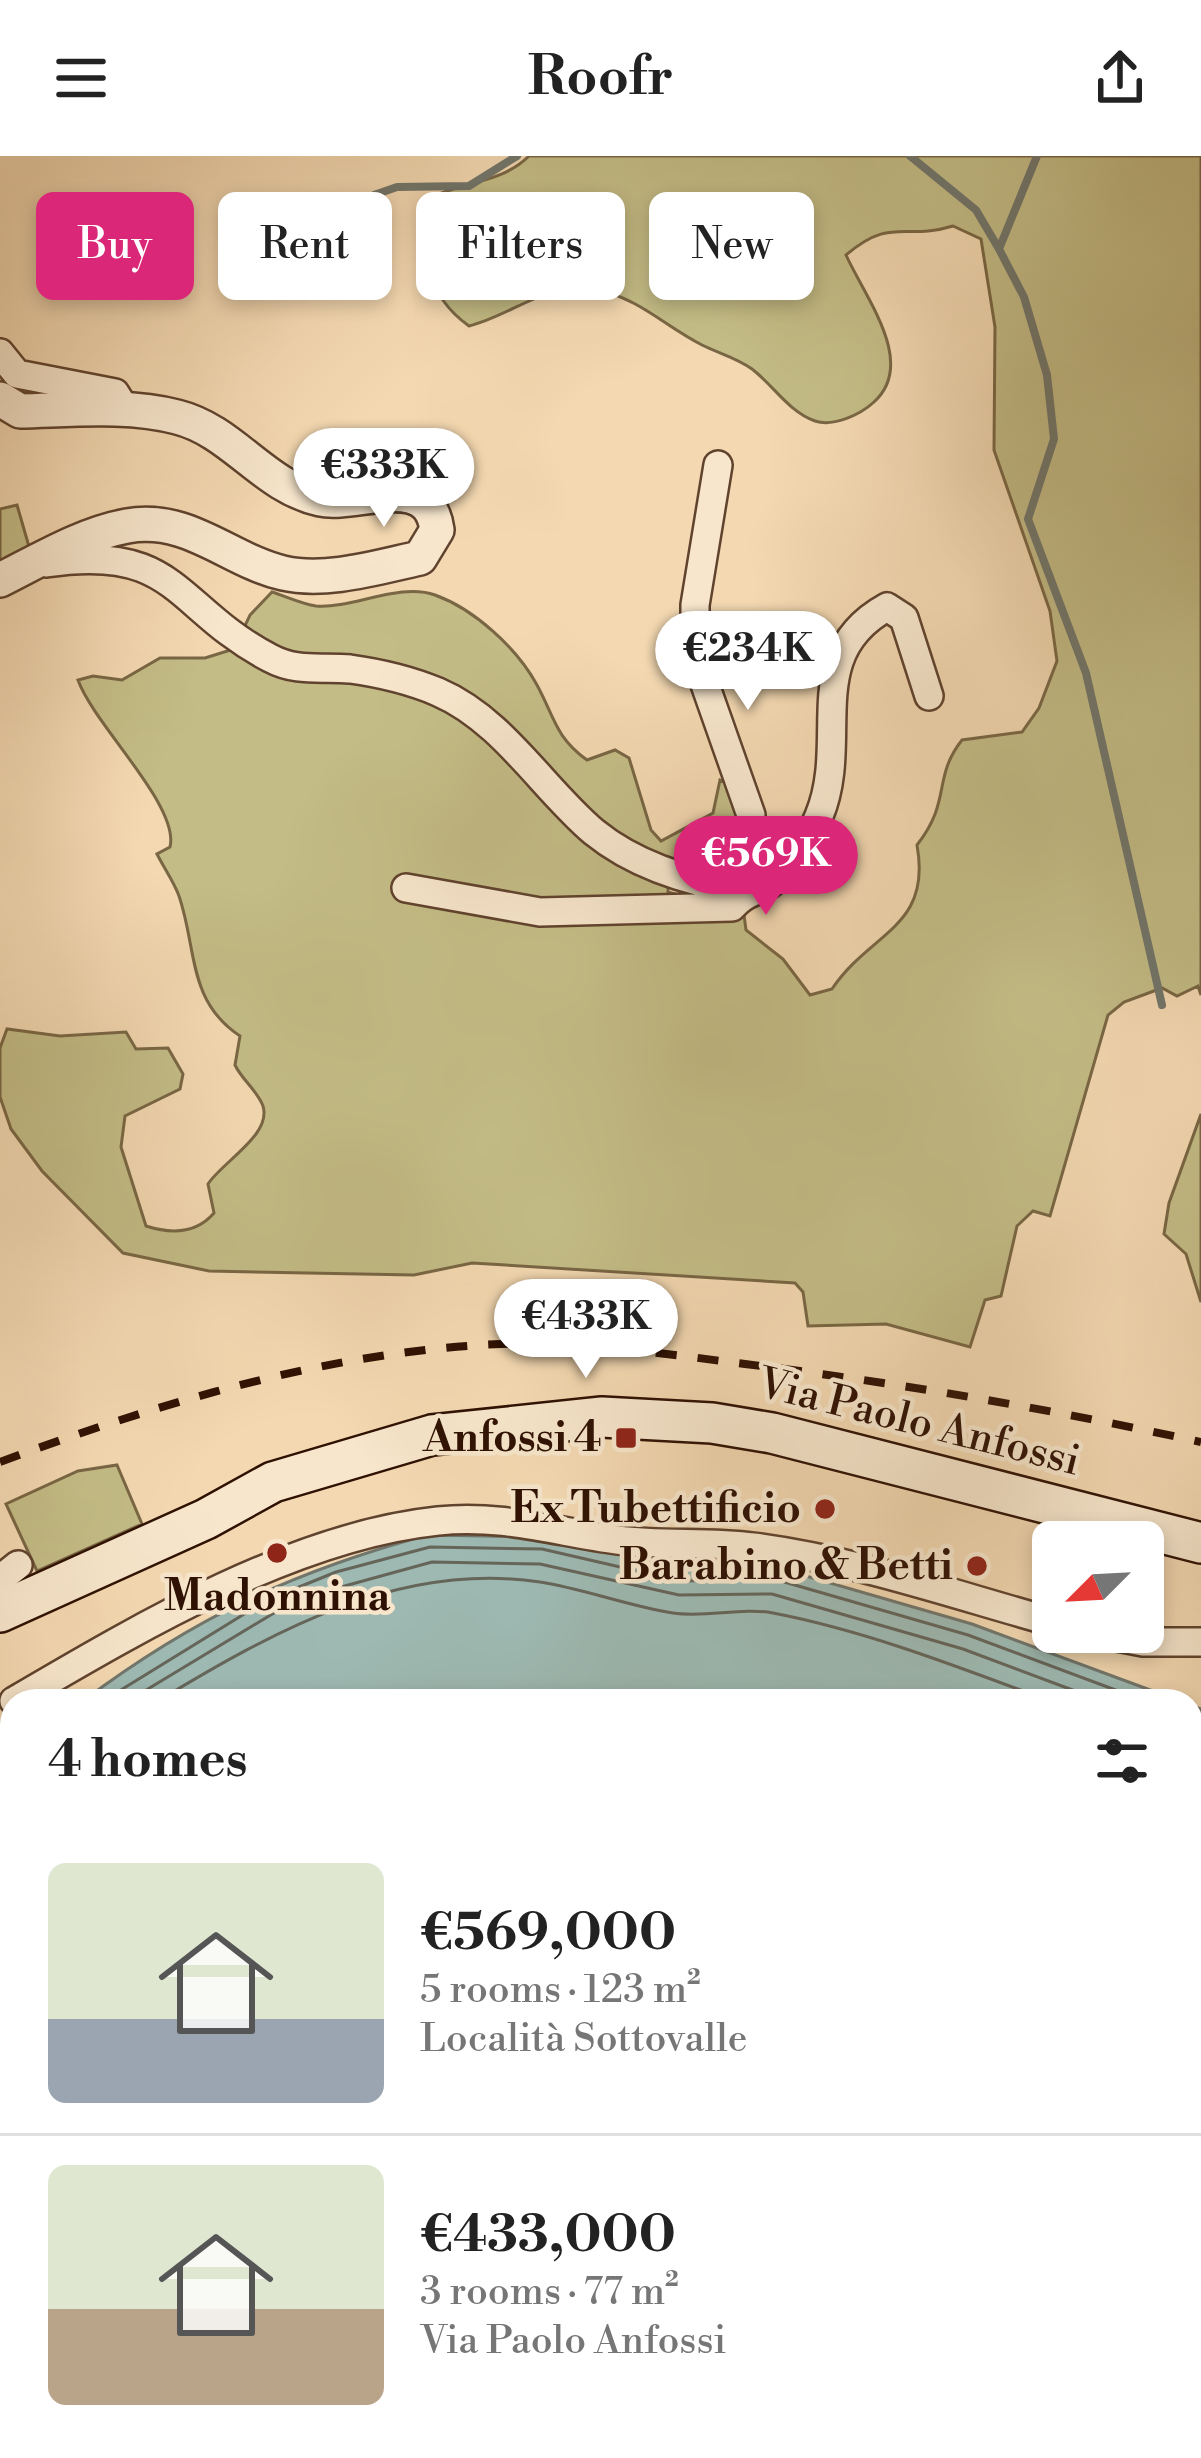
<!DOCTYPE html>
<meta charset="utf-8">
<style>
body{margin:0;font-family:"Libre Bodoni",serif;background:#f6f6f6;color:#222;height:100vh;display:flex;flex-direction:column;font-size:45px;white-space:nowrap}
*{box-sizing:border-box;margin:0}
p{font-size:39px;color:#767676}
.icon{flex:none;width:66px;height:66px;fill:none;stroke:currentColor;stroke-width:2;stroke-linecap:round;stroke-linejoin:round}
.map{position:relative;flex:1;overflow:hidden}
.drawer{position:absolute;left:0px;top:1533px;width:1203px;height:771px;display:flex;flex-direction:column;background:#fff;border-radius:36px 36px 0 0;box-shadow:0 6px 18px #0003}
.drawer>*{flex:none}
.top-card{position:absolute;left:36px;top:36px;width:1131px;height:108px;display:flex;gap:24px}
.needle{width:78px;rotate:246deg}
.buttons{position:absolute;left:1032px;top:1365px;display:grid;gap:24px}
.buttons a{display:grid;place-items:center;width:132px;height:132px;border-radius:18px;background:#fff;box-shadow:0 6px 18px #0003;font-size:60px}
.price{position:absolute;translate:-50% -102px;padding:0 27px;border-radius:42px;background:#fff;color:#222;font-size:39px;line-height:78px;filter:drop-shadow(0 3px 6px #0008)}
.price::after{content:'';position:absolute;left:50%;top:72px;width:36px;height:27px;margin-left:-18px;background:inherit;clip-path:polygon(0 0,100% 0,50% 100%)}
.price.selected{background:#db2777;color:#fff}
ul{padding:0;list-style:none}
li{display:flex;align-items:center;gap:36px;height:300px;padding:0 48px}
li+li{border-top:3px solid #e0e0e0}
li span{display:grid;place-items:center;flex:none;width:336px;height:240px;border-radius:18px;color:#555}
li>.icon{margin-inline-start:auto}
span .icon{width:144px;height:144px;fill:#fffc;stroke-width:1}
li b{font-size:51px}
h2{display:flex;justify-content:space-between;align-items:center;height:144px;padding:0 48px;font-size:51px}
.pill{padding:0 42px;border-radius:18px;background:#fff;box-shadow:0 6px 18px #0003;font-size:42px;line-height:108px}
.pill.selected{background:#db2777;color:#fff}
header{display:flex;justify-content:space-between;align-items:center;height:156px;padding:0 48px;background:#fff;font-size:54px;font-weight:600}
.map>svg:first-child{display:block}
.green{fill:#c3bc86;stroke:#796644;stroke-width:3}
.water{fill:#9db9b2;stroke:#71766c;stroke-width:3}
.lines{fill:none;stroke-linecap:round;stroke-linejoin:round}
.shore{stroke:#66655a;stroke-width:3}
.stream{stroke:#71766c;stroke-width:8}
.minor-casing{stroke:#60432e;stroke-width:32}
.tertiary-casing{stroke:#60432e;stroke-width:38}
.secondary-casing{stroke:#2f1103;stroke-width:44}
.primary-casing{stroke:#2f1103;stroke-width:46}
.minor{stroke:#f7e6cc;stroke-width:27}
.tertiary{stroke:#f7e6cc;stroke-width:33}
.secondary{stroke:#f7e6cc;stroke-width:39}
.primary{stroke:#f3d8b1;stroke-width:42}
.rail{stroke:#2f1103;stroke-width:8;stroke-dasharray:21 21;stroke-linecap:butt}
.poi-dot{fill:#8f2418;stroke:#f7e6cc;stroke-width:4.5}
.labels{text-anchor:middle;dominant-baseline:central;stroke-width:9;stroke-linejoin:round;paint-order:stroke}
.street-label{font-size:42px;fill:#2f1103;stroke:#f7e6cc}
.poi-label{font-size:42px;font-weight:bold;fill:#2f1103;stroke:#f7e6cc;text-anchor:end}
</style>
<header><svg class="icon" aria-label="menu" viewBox="0 0 24 24"><path d="M4 6h16M4 12h16M4 18h16"/></svg>Roofr<svg class="icon" aria-label="share" viewBox="0 0 24 24"><path d="M12 15V3M7 8l5-5 5 5M5 13v7h14v-7"/></svg></header>
<div class="map">
<svg width="1201" height="2302" viewBox="0 0 1201 2302">
<rect width="100%" height="100%" fill="#f3d8b1"/>
<filter id="stains"><feTurbulence type="fractalNoise" baseFrequency=".00167" numOctaves="4"/><feColorMatrix values="0 0 0 0 .2 0 0 0 0 .09 0 0 0 0 .02 0 0 0 .5 -.17"/></filter>
<radialGradient id="worn" r=".72"><stop offset=".6" stop-color="#630" stop-opacity="0"/><stop offset="1" stop-color="#630" stop-opacity=".3"/></radialGradient>
<!-- green -->
<path class="green" d="M 529,0 L 1201,0 L 1201,839 L 1198,830 L 1177,840 L 1162,832 L 1124,846 L 1108,859 L 1050,1060 L 1033,1055 L 1017,1070 L 1001,1140 L 985,1144 L 970,1191 L 886,1168 L 808,1170 L 803,1136 L 795,1127 L 472,1107 L 414,1119 L 209,1115 L 123,1097 L 42,1015 L 11,973 L 0,941 L 0,892 L 7,873 L 60,880 L 126,876 L 136,893 L 168,892 L 183,918 L 180,933 L 125,960 L 121,991 L 146,1070 C 171,1078 196,1078 214,1057 L 208,1028 C 222,1006 272,979 263,950 C 257,934 242,924 235,909 L 240,880 C 187,845 197,792 179,740 C 174,726 164,712 157,698 L 170,691 C 180,650 94,569 78,524 L 93,520 L 122,524 L 160,502 L 205,502 L 234,493 L 250,459 L 272,436 C 285,440 302,448 316,450 C 352,453 400,426 435,439 C 474,453 517,492 537,529 C 554,560 555,581 587,604 L 615,594 L 629,602 L 651,674 L 661,685 L 713,657 L 720,624 L 734,629 L 742,673 L 668,721 L 668,736 L 744,759 L 746,774 L 783,803 L 810,839 L 832,833 C 871,775 932,772 917,689 C 952,645 932,622 962,584 L 1022,576 L 1039,552 L 1057,505 L 1050,455 L 994,294 L 995,171 L 981,83 L 953,70 C 904,85 892,60 846,99 C 866,143 917,207 874,246 C 860,259 833,271 815,265 C 789,256 773,229 752,213 C 737,202 718,197 702,189 C 666,171 640,143 598,134 C 548,123 514,159 469,170 C 423,137 422,95 430,42 C 464,25 502,27 529,0 Z
M 17,349 L 30,394 L 0,412 L 0,353 Z
M 1201,958 L 1201,1146 L 1186,1098 L 1164,1078 L 1169,1047 Z
M 117,1309 L 142,1368 L 37,1415 L 6,1348 L 78,1315 Z"/>
<!-- water -->
<path class="water" d="M 427,1379 L 543,1381 L 682,1413 L 775,1411 L 972,1468 L 1180,1545 L 83,1545 C 195,1461 293,1416 427,1379 Z
M 1191,1549 L 1201,1553 L 1201,1731 L 1191,1727 Z
M 12,1602 L 12,1762 L 0,1768 L 0,1614 Z"/>
<g class="lines">
<!-- shore -->
<path class="shore" d="M 103,1545 L 267,1444 L 336,1416 L 430,1391 L 542,1393 L 681,1425 L 774,1423 L 968,1479 L 1145,1545
M 128,1545 L 274,1457 L 341,1431 L 432,1406 L 540,1408 L 679,1439 L 772,1438 L 963,1493 L 1102,1545
M 158,1545 C 274,1475 399,1405 540,1426 C 585,1433 628,1450 673,1457 C 706,1462 741,1451 773,1457 C 867,1475 961,1512 1050,1545"/>
<!-- stream -->
<path class="stream" d="M 910,0 L 976,54 L 999,93
M 1037,0 L 999,93 L 1024,141 L 1047,219 L 1054,283 L 1028,363 L 1086,517 L 1162,849
M 374,39 L 397,31 L 469,30 L 517,0"/>
<!-- minor casing -->
<g class="minor-casing">
<path id="minor" d="M 0,197 L 17,218 L 115,237 L 127,256
M 46,407 C 178,387 174,452 270,502 C 298,517 322,510 350,513 C 379,517 412,525 438,536 C 503,564 542,632 594,676 C 637,711 693,727 746,735
M 680,720 L 748,685 L 751,659 L 695,500 L 695,449 L 718,309
M 406,732 L 540,756 L 732,751 C 745,736 755,737 770,728 C 791,715 810,682 819,660 C 851,584 800,499 887,451 L 904,462 L 929,540
M 0,1423 L 18,1409
M 1090,1476 L 1143,1486 L 1201,1486
M 14,1545 C 137,1473 293,1380 438,1365 C 501,1358 557,1376 617,1384 C 663,1390 709,1385 753,1391 C 855,1404 955,1439 1053,1466
M 0,2114 L 12,2121
M 63,2292 L 114,2302
M 281,2292 L 287,2302
M 928,2292 L 952,2292
M 1002,2292 L 1042,2302
M 32,2302 L 36,2292
M 796,2302 L 803,2292"/>
</g>
<!-- tertiary casing -->
<g class="tertiary-casing">
<path id="tertiary" d="M 0,243 L 20,255 C 70,254 128,248 177,261 C 233,275 263,330 320,343 C 358,351 429,313 437,374 L 420,402 C 378,411 326,427 283,417 C 228,404 189,359 127,370 C 83,378 40,404 0,424"/>
</g>
<!-- secondary casing -->
<g class="secondary-casing">
<path id="secondary" d="M 0,1456 L 206,1363 L 273,1326 L 432,1279 L 602,1261 L 712,1267 L 772,1277 L 1201,1387"/>
</g>
<!-- primary casing -->
<g class="primary-casing">
<path id="primary" d="M 1191,1743 L 1201,1747
M 0,1793 L 12,1786
M 1191,1961 L 1201,1963
M 0,1980 L 12,1970"/>
</g>
<!-- minor -->
<use href="#minor" class="minor"/>
<!-- tertiary -->
<use href="#tertiary" class="tertiary"/>
<!-- secondary -->
<use href="#secondary" class="secondary"/>
<!-- primary -->
<use href="#primary" class="primary"/>
<!-- rail -->
<path class="rail" d="M 0,1306 C 159,1247 331,1195 501,1188 C 582,1185 665,1198 745,1208 C 899,1227 1050,1253 1201,1286"/>
</g>
<!-- markers -->
<g class="poi-dot">
<rect x="614" y="1270" width="24" height="24" rx="6"/>
<circle cx="825" cy="1353" r="12"/>
<circle cx="277" cy="1397" r="12"/>
<circle cx="977" cy="1410" r="12"/>
</g>
<g class="labels">
<!-- street labels -->
<g class="street-label">
<text transform="translate(919 1267) rotate(14)">Via Paolo Anfossi</text>
</g>
<!-- poi labels -->
<g class="poi-label">
<text x="602" y="1282">Anfossi 4</text>
<text x="801" y="1353">Ex Tubettificio</text>
<text x="953" y="1410">Barabino &amp; Betti</text>
<text x="277" y="1441" text-anchor="middle">Madonnina</text>
</g>
</g>
<rect width="100%" height="100%" filter="url(#stains)"/>
<rect width="100%" height="100%" fill="url(#worn)"/>
</svg>
<div class="buttons">
<a><svg class="needle" viewBox="-14 -14 28 28"><path d="M0-13l5 13h-10z" fill="#e53935"/><path d="M0 13l5-13h-10z" fill="#767676"/></svg></a>
</div>
<b class="price" style="left:384px;top:374px">€333K</b>
<b class="price" style="left:748px;top:557px">€234K</b>
<b class="price selected" style="left:766px;top:762px">€569K</b>
<b class="price" style="left:586px;top:1225px">€433K</b>
<div class="top-card">
<a class="pill selected">Buy</a>
<a class="pill">Rent</a>
<a class="pill">Filters</a>
<a class="pill">New</a>
</div>
<section class="drawer">
<h2>4 homes<svg class="icon" aria-label="filters" viewBox="0 0 24 24"><path d="M4 7h16M4 17h16"/><circle cx="9" cy="7" r="2"/><circle cx="15" cy="17" r="2"/></svg></h2>
<ul>
<li><span style="background:linear-gradient(#dfe7d0 65%,#9aa5b1 0)"><svg class="icon" aria-label="home" viewBox="0 0 24 24"><path d="M3 11l9-7 9 7M6 9v11h12V9"/></svg></span><div><b>€569,000</b><p>5 rooms · 123 m²</p><p>Località Sottovalle</p></div></li>
<li><span style="background:linear-gradient(#dfe7d0 60%,#b9a48a 0)"><svg class="icon" aria-label="home" viewBox="0 0 24 24"><path d="M3 11l9-7 9 7M6 9v11h12V9"/></svg></span><div><b>€433,000</b><p>3 rooms · 77 m²</p><p>Via Paolo Anfossi</p></div></li>
</ul>
</section>
</div>
